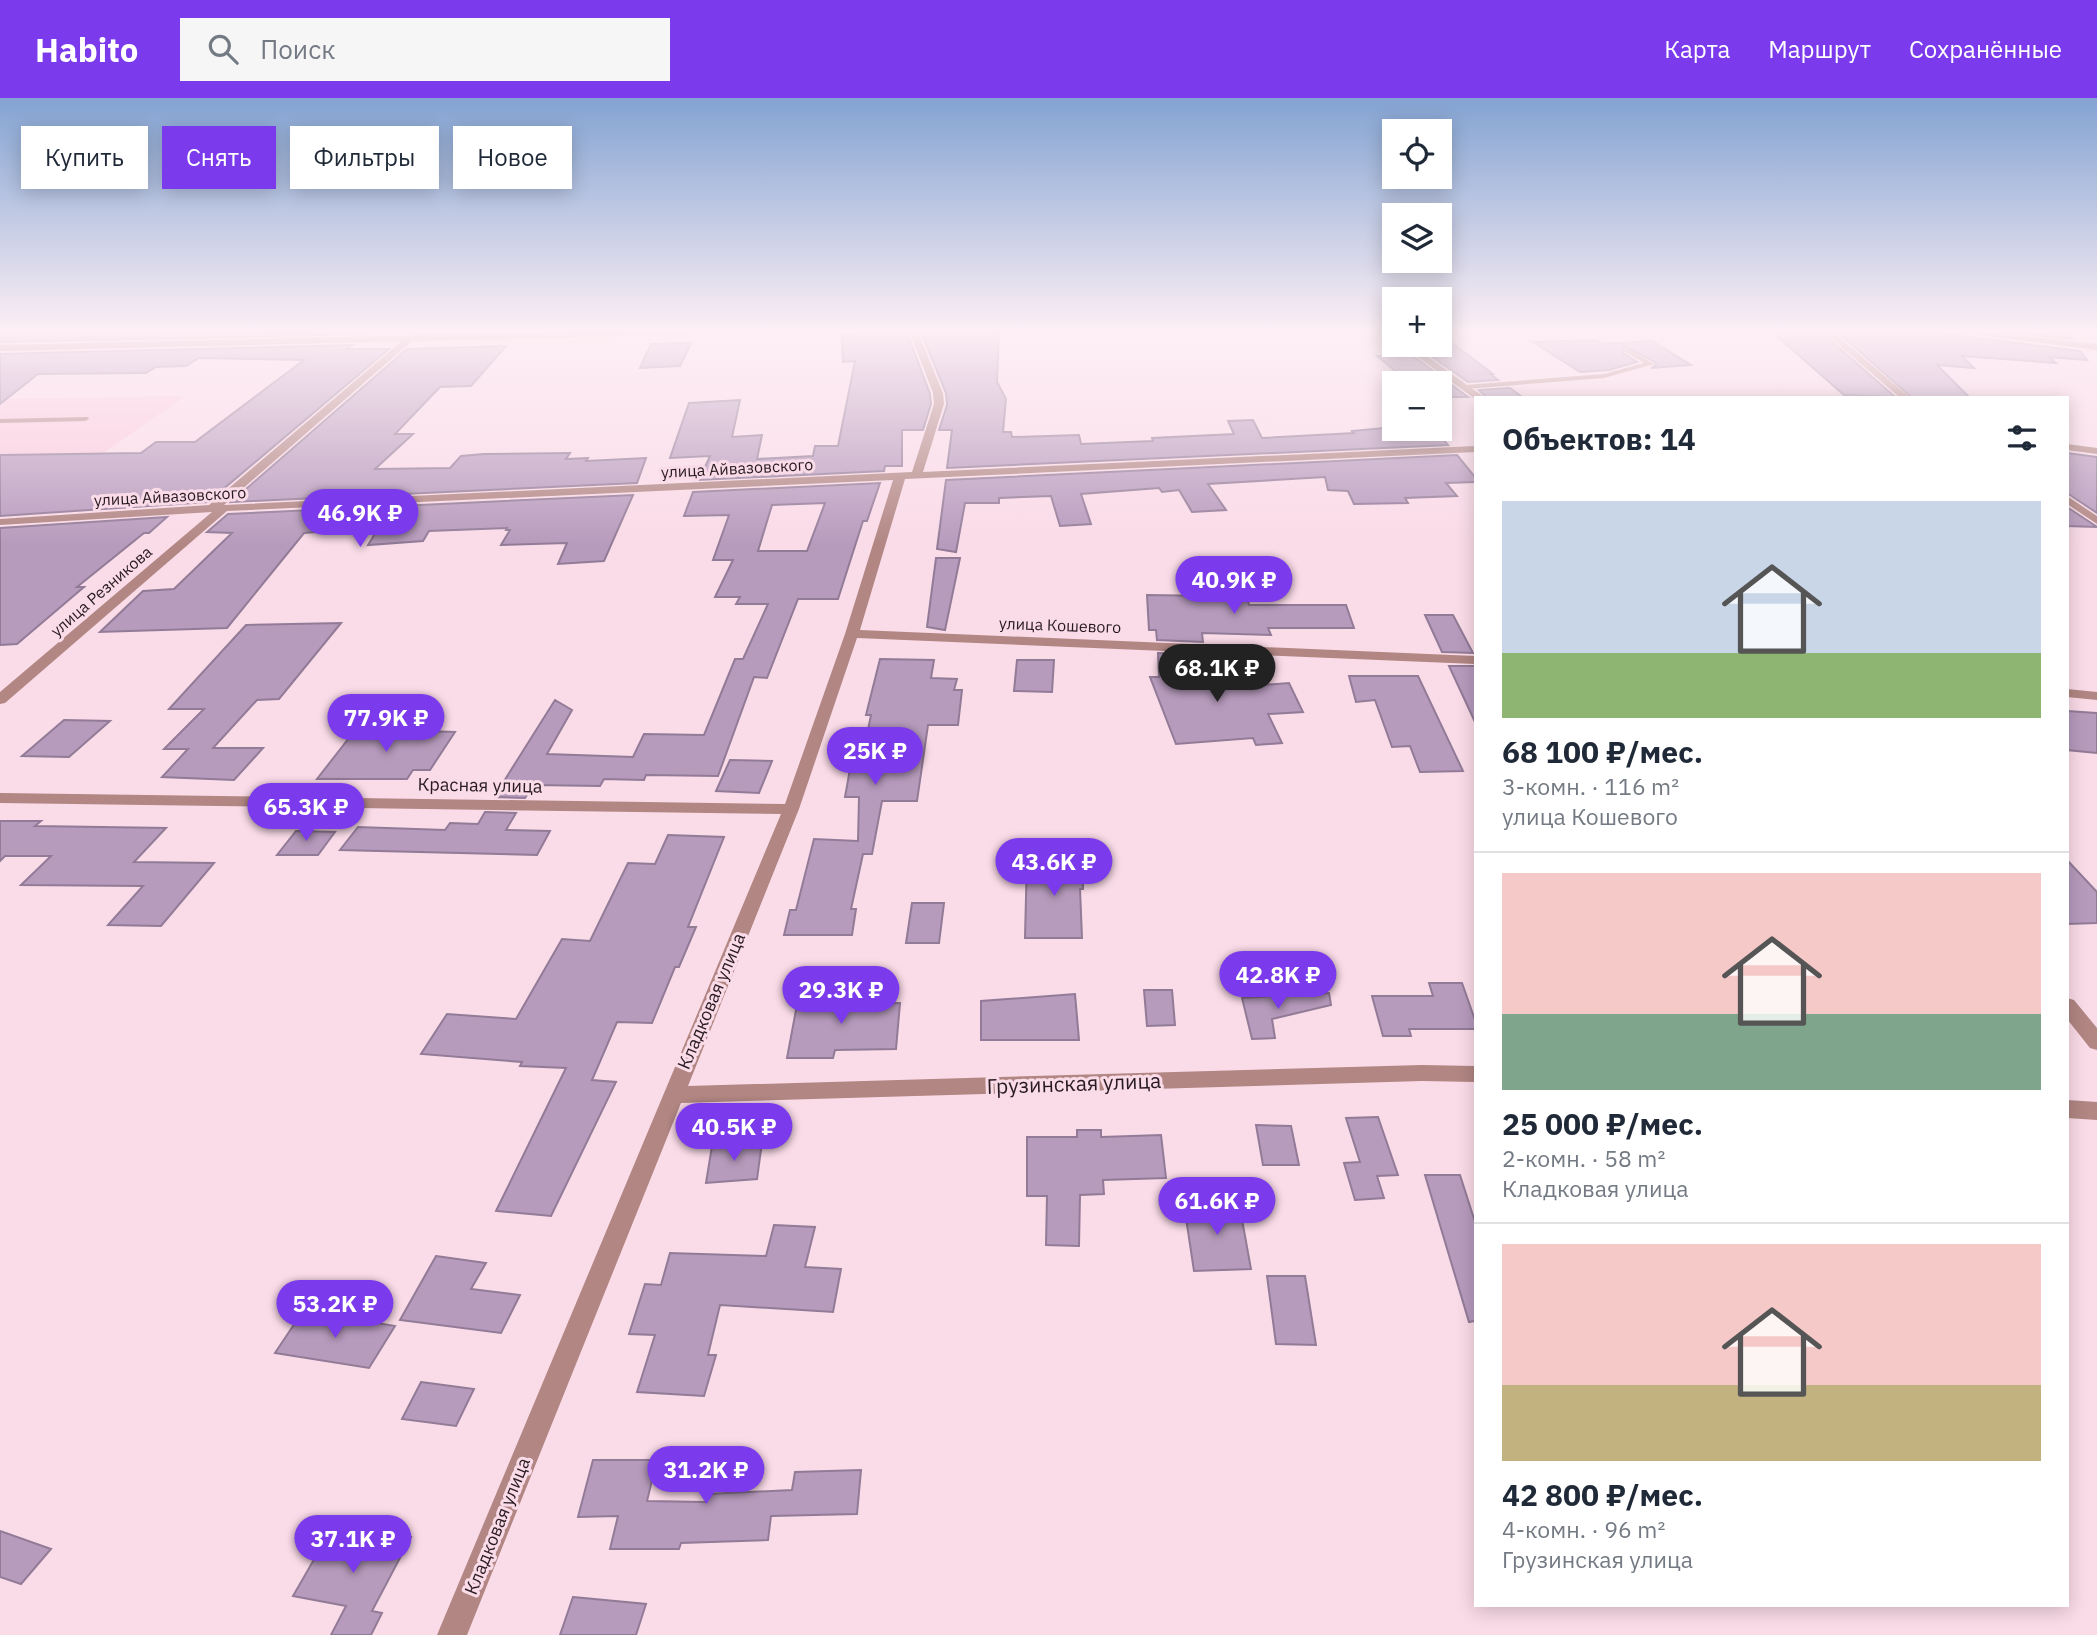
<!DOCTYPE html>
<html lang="ru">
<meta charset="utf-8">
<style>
body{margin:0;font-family:"IBM Plex Sans",sans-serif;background:#f6f6f7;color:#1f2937;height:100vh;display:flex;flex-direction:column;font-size:26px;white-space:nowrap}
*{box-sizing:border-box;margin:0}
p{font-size:23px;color:#747a83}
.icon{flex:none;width:38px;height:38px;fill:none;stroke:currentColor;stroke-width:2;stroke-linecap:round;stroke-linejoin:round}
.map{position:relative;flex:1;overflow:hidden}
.panel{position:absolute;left:1474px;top:298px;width:595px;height:1211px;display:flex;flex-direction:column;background:#fff;border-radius:0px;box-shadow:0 4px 18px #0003}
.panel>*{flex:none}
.banner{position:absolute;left:21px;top:28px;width:665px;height:63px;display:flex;gap:14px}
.buttons{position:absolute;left:1382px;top:21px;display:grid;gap:14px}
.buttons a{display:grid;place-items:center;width:70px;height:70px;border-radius:0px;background:#fff;box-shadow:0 4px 18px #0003;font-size:35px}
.price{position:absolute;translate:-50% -60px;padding:0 16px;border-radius:24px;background:#7c3aed;color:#fff;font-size:23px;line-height:46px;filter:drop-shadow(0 2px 4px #0008)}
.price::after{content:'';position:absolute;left:50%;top:42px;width:21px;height:16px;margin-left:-10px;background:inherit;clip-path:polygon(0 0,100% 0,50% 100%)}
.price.selected{background:#222;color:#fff}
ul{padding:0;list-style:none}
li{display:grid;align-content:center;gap:14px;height:371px;padding:0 28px}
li+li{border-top:2px solid #e0e1e3}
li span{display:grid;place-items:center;height:217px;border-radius:0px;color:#555}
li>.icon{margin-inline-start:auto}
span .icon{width:126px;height:126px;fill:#fffc;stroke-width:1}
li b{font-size:30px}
h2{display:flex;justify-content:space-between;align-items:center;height:84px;padding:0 28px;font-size:30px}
.pill{padding:0 24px;border-radius:0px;background:#fff;box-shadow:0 4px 18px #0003;font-size:24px;line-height:63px}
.pill.selected{background:#7c3aed;color:#fff}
header{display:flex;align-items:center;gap:42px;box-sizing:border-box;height:98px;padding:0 35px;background:#7c3aed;color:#fff}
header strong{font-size:33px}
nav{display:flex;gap:38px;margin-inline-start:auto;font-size:24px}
.search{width:490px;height:63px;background:#f6f6f7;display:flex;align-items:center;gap:18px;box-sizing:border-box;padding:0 24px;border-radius:0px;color:#747a83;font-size:26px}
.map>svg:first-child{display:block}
.built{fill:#facbde}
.building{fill:#b79bbd;stroke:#927b97;stroke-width:2;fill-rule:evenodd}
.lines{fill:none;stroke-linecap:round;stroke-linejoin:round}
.lane{fill:#b18683;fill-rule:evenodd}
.street{fill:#b18683;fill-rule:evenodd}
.labels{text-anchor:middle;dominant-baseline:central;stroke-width:6;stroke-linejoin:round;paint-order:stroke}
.far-street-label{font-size:16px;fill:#281a20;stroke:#fadbe8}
.street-label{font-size:18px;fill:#281a20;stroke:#fadbe8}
.near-street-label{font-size:21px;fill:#281a20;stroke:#fadbe8}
</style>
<header>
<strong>Habito</strong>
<div class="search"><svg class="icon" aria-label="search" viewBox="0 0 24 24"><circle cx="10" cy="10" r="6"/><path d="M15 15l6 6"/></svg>Поиск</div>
<nav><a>Карта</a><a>Маршрут</a><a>Сохранённые</a></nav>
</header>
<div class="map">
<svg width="2097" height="1537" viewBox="0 0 2097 1537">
<rect width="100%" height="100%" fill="#fadbe8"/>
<!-- built -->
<path class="built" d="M 186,298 L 96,360 L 0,362 L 0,301 Z"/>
<!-- building -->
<path class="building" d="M 0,232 L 284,234 L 371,232 L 366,236 L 0,244 Z
M 1770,232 L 1819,232 L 1895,299 L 1844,297 Z
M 1835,232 L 1935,232 L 1938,235 L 2080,253 L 2087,262 L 2049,259 L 2056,265 L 1962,258 L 1974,270 L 1937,267 L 1969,299 L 1911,299 Z
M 1992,232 L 2066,232 L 2072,241 Z
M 900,233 L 907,235 L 930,296 L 931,306 L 923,332 L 902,332 L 902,368 L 885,368 L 884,373 L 699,382 L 710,358 L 670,360 L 689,305 L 740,302 L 732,339 L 762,337 L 757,361 L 813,358 L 815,348 L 838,348 L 855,263 L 843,264 L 842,237 Z
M 947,233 L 947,235 L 999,234 L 997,284 L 1006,301 L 1003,334 L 1011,334 L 1012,339 L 1079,337 L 1081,346 L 1153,343 L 1152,340 L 1234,336 L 1228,323 L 1253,322 L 1262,340 L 1354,335 L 1352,333 L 1395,329 L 1435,331 L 1448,347 L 947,370 L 952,332 L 939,332 L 947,307 L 946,295 L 921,234 Z
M 1440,236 L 1493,276 L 1490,276 L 1498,282 L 1468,284 L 1427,255 L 1440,254 Z
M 1597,242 L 1602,246 L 1652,243 L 1691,267 L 1651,270 L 1656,267 L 1655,264 L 1624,248 L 1623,255 L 1637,264 L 1609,272 L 1580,274 L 1533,244 Z
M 691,245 L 680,268 L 640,270 L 651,246 Z
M 352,247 L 346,251 L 389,251 L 208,404 L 0,418 L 0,357 L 141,355 L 156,344 L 195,344 L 304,262 L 199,260 L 186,268 L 156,269 L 146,275 L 38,276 L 0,306 L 0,256 Z
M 506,248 L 471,288 L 440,289 L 395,336 L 413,336 L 375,371 L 450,370 L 461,358 L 484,356 L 570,355 L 566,361 L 588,360 L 586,363 L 646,360 L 637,385 L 231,404 L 407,251 Z
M 1410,256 L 1468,299 L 1440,299 L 1440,285 L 1410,285 L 1377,258 Z
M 1510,290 L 1522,299 L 1486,299 L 1479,292 Z
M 2067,355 L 2097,359 L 2097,415 L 2067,395 Z
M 1457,357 L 1475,379 L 1475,384 L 1446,385 L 1457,398 L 1405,400 L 1408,405 L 1354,406 L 1348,393 L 1328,392 L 1325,379 L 1208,386 L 1226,412 L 1192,414 L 1179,392 L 1162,394 L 1159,390 L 1081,396 L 1091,426 L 1060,428 L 1051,398 L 999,400 L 999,405 L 965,405 L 956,454 L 937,451 L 946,382 Z
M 880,385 L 867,423 L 863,423 L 838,501 L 798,501 L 767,580 L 754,579 L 718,678 L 646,677 L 644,682 L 604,681 L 600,688 L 533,687 L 525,700 L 494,699 L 555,602 L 572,612 L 547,656 L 633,659 L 644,636 L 704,637 L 735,561 L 743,561 L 768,506 L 736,506 L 740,499 L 715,499 L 733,462 L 713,462 L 729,417 L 684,418 L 693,394 ZM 825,405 L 807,453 L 758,453 L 772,407 Z
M 633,397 L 604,463 L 558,466 L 567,445 L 501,447 L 510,432 L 506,432 L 507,430 L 429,433 L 423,443 L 368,447 L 379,429 L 304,435 L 227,530 L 100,534 L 143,493 L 174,491 L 232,435 L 207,434 L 228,416 Z
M 2067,409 L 2097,429 L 2067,428 Z
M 167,419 L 149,435 L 144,435 L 77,489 L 84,489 L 17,546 L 0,547 L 0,430 Z
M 936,460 L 960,460 L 945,532 L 927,529 Z
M 1216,492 L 1246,492 L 1249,507 L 1346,507 L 1354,530 L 1268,530 L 1271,537 L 1202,535 L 1203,544 L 1157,542 L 1156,532 L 1149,532 L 1147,497 L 1217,498 Z
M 1425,517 L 1453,517 L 1473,555 L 1442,554 Z
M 341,525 L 279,601 L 257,602 L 213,650 L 263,650 L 234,682 L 162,679 L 188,651 L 164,651 L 204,611 L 169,611 L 246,527 Z
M 1158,555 L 1205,557 L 1209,591 L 1289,585 L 1303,614 L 1268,616 L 1282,645 L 1256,647 L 1253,640 L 1176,646 L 1150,579 L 1159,579 Z
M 880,561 L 934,562 L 931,580 L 957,581 L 954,592 L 962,592 L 958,627 L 928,627 L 917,703 L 882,703 L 872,756 L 863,756 L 851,811 L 856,811 L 852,837 L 784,837 L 790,812 L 796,812 L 814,741 L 858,743 L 859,699 L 845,699 L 850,671 L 860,671 L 871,617 L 866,617 Z
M 1017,562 L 1054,562 L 1052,594 L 1014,593 Z
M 1449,568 L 1475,568 L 1475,624 Z
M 1349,578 L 1418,578 L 1463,673 L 1420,674 L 1410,648 L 1392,649 L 1375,602 L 1356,604 Z
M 2067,613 L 2097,615 L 2097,655 L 2067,652 Z
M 64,622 L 110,623 L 69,659 L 22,658 Z
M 356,631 L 455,634 L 430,672 L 413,672 L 407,681 L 317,681 Z
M 730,662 L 772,663 L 759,695 L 716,693 Z
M 485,714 L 516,715 L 506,732 L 550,733 L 537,757 L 340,752 L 358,729 L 445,732 L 450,725 L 478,726 Z
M 0,723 L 41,723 L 35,728 L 166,730 L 134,764 L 214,765 L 161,828 L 108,827 L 143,788 L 21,787 L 51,758 L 5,758 L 0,763 Z
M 296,733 L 335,734 L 318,757 L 277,757 Z
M 668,737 L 724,739 L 688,829 L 696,829 L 679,869 L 675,869 L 652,925 L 617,924 L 592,982 L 616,984 L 551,1118 L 496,1113 L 566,970 L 520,968 L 522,964 L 421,956 L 447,916 L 516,921 L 562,841 L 590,843 L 628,765 L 655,766 Z
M 1027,759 L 1083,760 L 1083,791 L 1080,791 L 1082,840 L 1025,840 Z
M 2067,762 L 2097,794 L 2097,825 L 2067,826 Z
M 912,805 L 944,805 L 939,845 L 906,845 Z
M 1429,885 L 1462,885 L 1475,922 L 1475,931 L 1409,931 L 1411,938 L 1383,938 L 1372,898 L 1433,898 Z
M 1144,892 L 1172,892 L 1175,927 L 1147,928 Z
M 1329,895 L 1331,907 L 1272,921 L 1275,940 L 1252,941 L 1242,900 Z
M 799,896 L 845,896 L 843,906 L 900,905 L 896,951 L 835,952 L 833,960 L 787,960 Z
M 1075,896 L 1079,942 L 981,942 L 981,903 Z
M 1378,1019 L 1398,1077 L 1377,1078 L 1384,1100 L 1355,1102 L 1344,1065 L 1360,1064 L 1346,1020 Z
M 1256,1027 L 1291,1028 L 1299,1067 L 1263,1067 Z
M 1077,1032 L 1101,1032 L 1101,1039 L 1161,1037 L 1166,1080 L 1103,1082 L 1104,1096 L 1080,1097 L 1079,1148 L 1046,1147 L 1047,1098 L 1027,1098 L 1027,1039 L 1077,1039 Z
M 762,1044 L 757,1081 L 706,1085 L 712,1048 Z
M 1425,1077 L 1460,1077 L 1475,1124 L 1475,1223 L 1469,1224 Z
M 1239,1105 L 1251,1171 L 1194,1173 L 1184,1107 Z
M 774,1127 L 815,1129 L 805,1169 L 841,1171 L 833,1214 L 720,1207 L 708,1257 L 716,1257 L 704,1298 L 637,1294 L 655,1237 L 629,1236 L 645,1186 L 661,1187 L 670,1155 L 766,1158 Z
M 436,1158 L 486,1165 L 471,1191 L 520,1197 L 501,1235 L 400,1222 Z
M 1267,1178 L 1305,1178 L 1316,1247 L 1276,1246 Z
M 303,1213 L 395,1228 L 369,1270 L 275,1255 Z
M 421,1284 L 474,1291 L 456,1328 L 402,1321 Z
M 593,1362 L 657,1362 L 647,1403 L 706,1404 L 707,1396 L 792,1392 L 795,1374 L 861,1372 L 857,1416 L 771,1418 L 768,1442 L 681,1445 L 679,1451 L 610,1451 L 618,1418 L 578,1419 Z
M 335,1425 L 411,1439 L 372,1513 L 382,1515 L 371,1537 L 331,1537 L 346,1508 L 293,1498 Z
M 0,1433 L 51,1451 L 21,1486 L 0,1479 Z
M 573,1499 L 646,1506 L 636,1537 L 560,1537 Z"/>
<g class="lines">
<!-- lane -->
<path class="lane" d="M 1624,251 L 1628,251 L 1654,266 L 1604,280 L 1465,291 L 1461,289 L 1465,287 L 1604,276 L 1644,265 L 1624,253 Z
M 88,319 L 89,321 L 85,323 L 0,325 L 0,321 Z"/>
<!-- street -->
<path class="street" d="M 636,232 L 748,232 L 744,235 L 412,243 L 224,407 L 912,374 L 934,306 L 933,295 L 909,232 L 917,232 L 943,295 L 944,306 L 923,374 L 1475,348 L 1475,354 L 905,381 L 860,532 L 1475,558 L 1475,566 L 857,540 L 799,711 L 688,988 L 1422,967 L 1475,968 L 1475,984 L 1422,983 L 681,1005 L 467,1537 L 437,1537 L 781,716 L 0,705 L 0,695 L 785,706 L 845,536 L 893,382 L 227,413 L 5,605 L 0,606 L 0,594 L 212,414 L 0,427 L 0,421 L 209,407 L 402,243 L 0,253 L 0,247 Z
M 1382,232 L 1395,234 L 1395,240 Z
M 1822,232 L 1831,232 L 1909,299 L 1899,299 Z
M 1938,232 L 1966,232 L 2097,246 L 2097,252 Z
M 1402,247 L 1411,247 L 1484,299 L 1475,301 Z
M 2067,346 L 2097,350 L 2097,356 L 2067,352 Z
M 2067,398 L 2097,418 L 2097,426 L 2067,406 Z
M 2067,591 L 2097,594 L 2097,602 L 2067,599 Z
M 2067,900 L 2074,902 L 2097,930 L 2097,952 L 2090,950 L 2067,921 Z
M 2067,1002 L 2097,1004 L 2097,1022 L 2067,1020 Z"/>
</g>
<!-- sky -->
<linearGradient id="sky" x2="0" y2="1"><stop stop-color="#83a3d2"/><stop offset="0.52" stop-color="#fdeff5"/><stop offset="1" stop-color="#fdeff5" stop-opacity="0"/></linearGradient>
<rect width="2097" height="447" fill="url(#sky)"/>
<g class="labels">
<!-- far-street labels -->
<g class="far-street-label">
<text transform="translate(737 370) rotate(-3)">улица Айвазовского</text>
<text transform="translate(170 398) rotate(-3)">улица Айвазовского</text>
<text transform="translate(101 493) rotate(-41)">улица Резникова</text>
<text transform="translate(1060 527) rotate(2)">улица Кошевого</text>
</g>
<!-- street labels -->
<g class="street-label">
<text transform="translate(480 687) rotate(1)">Красная улица</text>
<text transform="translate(711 903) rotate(-67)">Кладковая улица</text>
<text transform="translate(497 1428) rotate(-68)">Кладковая улица</text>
</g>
<!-- near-street labels -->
<g class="near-street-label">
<text transform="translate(1074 985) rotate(-2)">Грузинская улица</text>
</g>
</g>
</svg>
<div class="buttons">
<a><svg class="icon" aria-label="locate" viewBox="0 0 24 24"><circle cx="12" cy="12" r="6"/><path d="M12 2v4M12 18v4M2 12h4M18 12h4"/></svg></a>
<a><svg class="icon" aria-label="layers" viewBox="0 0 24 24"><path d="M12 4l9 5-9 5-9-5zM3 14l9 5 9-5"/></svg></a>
<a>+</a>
<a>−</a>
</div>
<b class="price" style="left:360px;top:451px">46.9K ₽</b>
<b class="price" style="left:1234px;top:518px">40.9K ₽</b>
<b class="price selected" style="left:1217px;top:606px">68.1K ₽</b>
<b class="price" style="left:386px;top:656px">77.9K ₽</b>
<b class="price" style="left:875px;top:689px">25K ₽</b>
<b class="price" style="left:306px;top:745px">65.3K ₽</b>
<b class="price" style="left:1054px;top:800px">43.6K ₽</b>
<b class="price" style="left:1278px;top:913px">42.8K ₽</b>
<b class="price" style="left:841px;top:928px">29.3K ₽</b>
<b class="price" style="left:734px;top:1065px">40.5K ₽</b>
<b class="price" style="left:1217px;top:1139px">61.6K ₽</b>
<b class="price" style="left:335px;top:1242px">53.2K ₽</b>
<b class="price" style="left:706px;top:1408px">31.2K ₽</b>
<b class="price" style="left:353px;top:1477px">37.1K ₽</b>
<div class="banner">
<a class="pill">Купить</a>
<a class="pill selected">Снять</a>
<a class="pill">Фильтры</a>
<a class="pill">Новое</a>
</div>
<section class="panel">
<h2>Объектов: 14<svg class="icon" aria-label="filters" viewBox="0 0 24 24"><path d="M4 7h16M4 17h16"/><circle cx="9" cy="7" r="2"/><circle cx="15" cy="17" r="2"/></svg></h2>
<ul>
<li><span style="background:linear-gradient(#c9d6e8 70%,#8fb573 0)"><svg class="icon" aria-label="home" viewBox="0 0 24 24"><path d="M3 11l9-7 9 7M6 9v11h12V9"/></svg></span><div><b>68 100 ₽/мес.</b><p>3-комн. · 116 m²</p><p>улица Кошевого</p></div></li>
<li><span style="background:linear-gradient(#f6c9c9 65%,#7fa58c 0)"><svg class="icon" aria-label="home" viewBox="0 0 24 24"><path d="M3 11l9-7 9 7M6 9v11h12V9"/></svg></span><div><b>25 000 ₽/мес.</b><p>2-комн. · 58 m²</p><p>Кладковая улица</p></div></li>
<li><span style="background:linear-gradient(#f6c9c9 65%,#c2b280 0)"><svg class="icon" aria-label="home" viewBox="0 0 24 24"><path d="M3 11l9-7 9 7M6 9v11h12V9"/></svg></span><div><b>42 800 ₽/мес.</b><p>4-комн. · 96 m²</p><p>Грузинская улица</p></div></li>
</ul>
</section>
</div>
